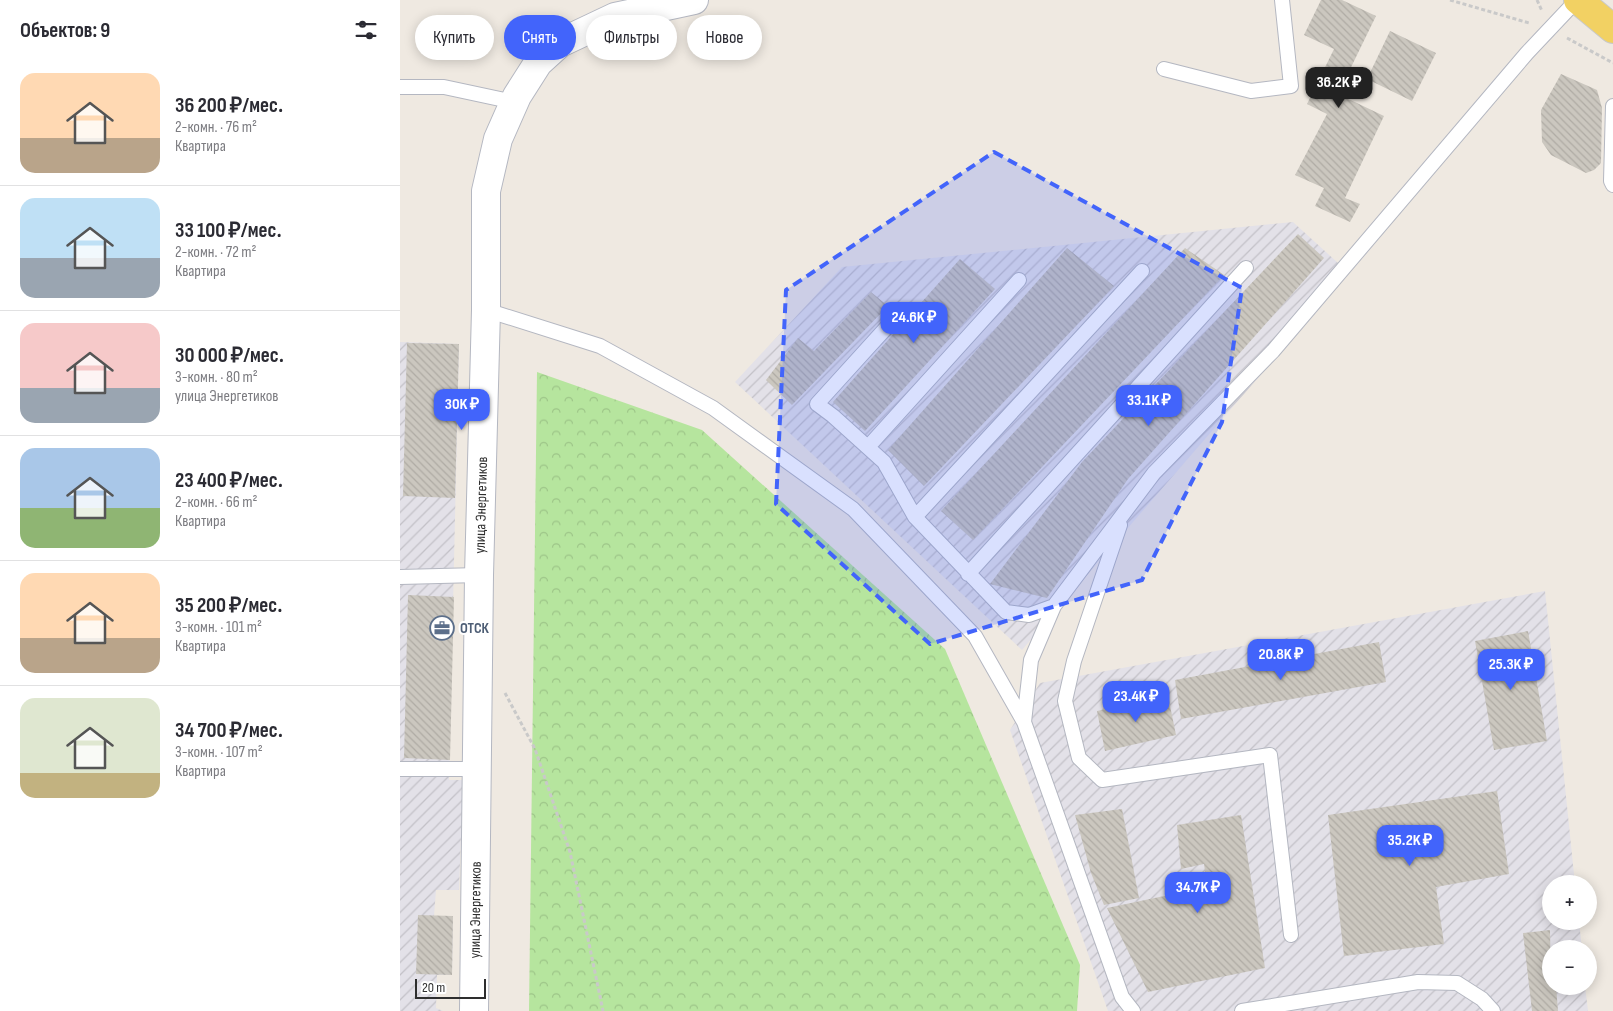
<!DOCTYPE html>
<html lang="ru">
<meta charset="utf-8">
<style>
body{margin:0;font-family:"Sofia Sans Condensed",sans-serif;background:#f2f2f3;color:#2b2b33;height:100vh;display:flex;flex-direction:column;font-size:19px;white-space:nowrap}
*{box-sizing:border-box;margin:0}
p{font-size:16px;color:#7c7c81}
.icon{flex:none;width:28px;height:28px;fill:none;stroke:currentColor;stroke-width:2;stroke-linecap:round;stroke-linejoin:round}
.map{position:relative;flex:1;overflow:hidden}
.details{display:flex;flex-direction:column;background:#fff;width:400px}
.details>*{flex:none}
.guide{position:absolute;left:15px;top:15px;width:475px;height:45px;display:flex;gap:10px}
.controls{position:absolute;left:1142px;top:875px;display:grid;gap:10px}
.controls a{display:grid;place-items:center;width:55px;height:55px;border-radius:50%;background:#fff;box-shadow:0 2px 12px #0003;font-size:25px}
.scale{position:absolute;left:15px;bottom:12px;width:71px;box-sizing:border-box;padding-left:5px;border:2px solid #2e2e2e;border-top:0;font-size:14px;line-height:18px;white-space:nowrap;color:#2e2e2e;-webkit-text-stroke:4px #fff;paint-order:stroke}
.price{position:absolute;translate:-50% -42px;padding:0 11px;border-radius:10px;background:#4264fb;color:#fff;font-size:16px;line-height:32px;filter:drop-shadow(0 1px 2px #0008)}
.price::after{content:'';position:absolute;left:50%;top:30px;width:15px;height:11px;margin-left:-8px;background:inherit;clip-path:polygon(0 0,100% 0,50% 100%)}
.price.selected{background:#222;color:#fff}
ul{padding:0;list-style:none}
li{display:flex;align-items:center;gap:15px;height:125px;padding:0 20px}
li+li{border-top:1px solid #e1e1e2}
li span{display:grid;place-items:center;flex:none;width:140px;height:100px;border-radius:15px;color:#555}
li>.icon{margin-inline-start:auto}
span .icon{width:60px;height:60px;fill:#fffc;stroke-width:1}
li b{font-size:21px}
h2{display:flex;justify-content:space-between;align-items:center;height:60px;padding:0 20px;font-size:21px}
.pill{padding:0 18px;border-radius:22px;background:#fff;box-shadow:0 2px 12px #0003;font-size:18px;line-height:45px}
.pill.selected{background:#4264fb;color:#fff}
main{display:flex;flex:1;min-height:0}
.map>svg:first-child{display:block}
.industrial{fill:url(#industrial-furrows)}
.forest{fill:url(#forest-crowns)}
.building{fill:url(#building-back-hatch)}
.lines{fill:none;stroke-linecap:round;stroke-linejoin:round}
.service-casing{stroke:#b4b7c1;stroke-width:16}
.minor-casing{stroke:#b4b7c1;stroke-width:30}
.primary-casing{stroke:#c9c9c9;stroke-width:30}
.path{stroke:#c9c9c9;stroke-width:3;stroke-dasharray:4 2.5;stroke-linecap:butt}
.service{stroke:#fff;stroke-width:14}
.minor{stroke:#fff;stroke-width:28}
.primary{stroke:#f2d163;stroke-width:28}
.marked{fill:#4264fb;fill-opacity:0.2;stroke:#4264fb;stroke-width:4;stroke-dasharray:10 6;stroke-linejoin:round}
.labels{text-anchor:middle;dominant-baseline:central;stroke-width:4;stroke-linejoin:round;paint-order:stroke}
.street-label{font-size:15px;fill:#2e2e2e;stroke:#fff}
.service-label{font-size:15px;font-weight:bold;fill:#4e5e75;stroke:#fff;text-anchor:start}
</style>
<main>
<section class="details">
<h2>Объектов: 9<svg class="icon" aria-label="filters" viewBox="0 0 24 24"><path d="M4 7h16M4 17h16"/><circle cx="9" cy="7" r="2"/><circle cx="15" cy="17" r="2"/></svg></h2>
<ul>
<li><span style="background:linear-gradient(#ffd9b3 65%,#b9a48a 0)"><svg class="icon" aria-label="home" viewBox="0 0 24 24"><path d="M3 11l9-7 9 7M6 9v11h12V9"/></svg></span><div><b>36 200 ₽/мес.</b><p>2-комн. · 76 m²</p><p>Квартира</p></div></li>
<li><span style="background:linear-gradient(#bfe0f5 60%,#9aa5b1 0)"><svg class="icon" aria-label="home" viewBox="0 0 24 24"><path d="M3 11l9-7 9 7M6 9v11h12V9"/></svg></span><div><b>33 100 ₽/мес.</b><p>2-комн. · 72 m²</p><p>Квартира</p></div></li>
<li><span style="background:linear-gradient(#f6c9c9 65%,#9aa5b1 0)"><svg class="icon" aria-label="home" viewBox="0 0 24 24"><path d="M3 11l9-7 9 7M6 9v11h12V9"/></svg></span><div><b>30 000 ₽/мес.</b><p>3-комн. · 80 m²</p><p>улица Энергетиков</p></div></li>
<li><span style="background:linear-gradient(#a9c7e8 60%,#8fb573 0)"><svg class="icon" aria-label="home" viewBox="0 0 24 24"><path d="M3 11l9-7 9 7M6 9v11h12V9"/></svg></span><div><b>23 400 ₽/мес.</b><p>2-комн. · 66 m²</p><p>Квартира</p></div></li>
<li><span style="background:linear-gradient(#ffd9b3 65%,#b9a48a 0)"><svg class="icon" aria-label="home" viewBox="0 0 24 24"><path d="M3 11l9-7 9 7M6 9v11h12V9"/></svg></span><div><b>35 200 ₽/мес.</b><p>3-комн. · 101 m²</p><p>Квартира</p></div></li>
<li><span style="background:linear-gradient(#dfe7d0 75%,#c2b280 0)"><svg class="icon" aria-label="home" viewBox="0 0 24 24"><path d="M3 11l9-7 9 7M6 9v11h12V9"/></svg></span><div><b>34 700 ₽/мес.</b><p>3-комн. · 107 m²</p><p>Квартира</p></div></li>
</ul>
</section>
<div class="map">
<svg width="1213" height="1011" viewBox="0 0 1213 1011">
<defs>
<pattern id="industrial-furrows" width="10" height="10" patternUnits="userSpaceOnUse" patternTransform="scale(1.25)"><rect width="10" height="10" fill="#e3e1e8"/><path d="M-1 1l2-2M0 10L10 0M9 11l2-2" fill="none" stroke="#c3c1c7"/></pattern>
<pattern id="forest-crowns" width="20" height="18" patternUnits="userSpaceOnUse" patternTransform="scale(1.25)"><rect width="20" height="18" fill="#b6e59e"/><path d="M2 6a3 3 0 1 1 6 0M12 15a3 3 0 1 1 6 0" fill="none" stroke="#9dc588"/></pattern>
<pattern id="building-back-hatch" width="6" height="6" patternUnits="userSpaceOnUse" patternTransform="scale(1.25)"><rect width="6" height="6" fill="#cbc7bf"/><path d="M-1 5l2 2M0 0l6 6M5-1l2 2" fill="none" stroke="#afaba4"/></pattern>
</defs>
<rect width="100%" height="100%" fill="#efe9e1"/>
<!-- industrial -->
<path class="industrial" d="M 893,222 L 949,273 L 622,650 L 335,382 L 442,267 Z
M 0,342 L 59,344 L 49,780 L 63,780 L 59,890 L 36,890 L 34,916 L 53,916 L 52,975 L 37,975 L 36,1008 L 43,1011 L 0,1011 Z
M 1145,591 L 1175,884 L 1151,884 L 1151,921 L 1179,921 L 1182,949 L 1151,949 L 1151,986 L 1185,986 L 1188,1011 L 708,1011 L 610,730 L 640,683 Z"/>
<!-- forest -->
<path class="forest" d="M 137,372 L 302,430 L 545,649 L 680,965 L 677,1011 L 129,1011 Z"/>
<!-- building -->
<path class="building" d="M 921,0 L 942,0 L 976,16 L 938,94 L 984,116 L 945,198 L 960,204 L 950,222 L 915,206 L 924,188 L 895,175 L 927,114 L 907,104 L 934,49 L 904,35 Z
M 990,31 L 1036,53 L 1012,101 L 967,79 Z
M 1161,74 L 1197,90 L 1202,108 L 1201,163 L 1194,170 L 1186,173 L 1151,155 L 1142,142 L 1141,110 Z
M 898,234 L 924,258 L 728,479 L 647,598 L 590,584 L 682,462 Z
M 667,248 L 714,286 L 524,486 L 488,450 Z
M 785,248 L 824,275 L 573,540 L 541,511 Z
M 560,259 L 595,289 L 465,431 L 433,402 Z
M 471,292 L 488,306 L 392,405 L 366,380 L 398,338 L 414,351 Z
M 7,343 L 59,344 L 55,498 L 3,496 Z
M 8,595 L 54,597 L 50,760 L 4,758 Z
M 1128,631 L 1147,741 L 1094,750 L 1075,641 Z
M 979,642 L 986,682 L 781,719 L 775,680 Z
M 768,696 L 776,735 L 705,751 L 697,711 Z
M 1097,791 L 1109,874 L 1036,887 L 1044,944 L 944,956 L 928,815 Z
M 722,809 L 739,898 L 704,905 L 691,873 L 675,815 Z
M 841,815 L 865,968 L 748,992 L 707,908 L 807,887 L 804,864 L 781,869 L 777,825 Z
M 18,915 L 53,916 L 52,975 L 16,974 Z
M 1150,930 L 1151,986 L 1156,986 L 1158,1011 L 1132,1011 L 1123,933 Z"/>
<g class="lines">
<!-- service casing -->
<g class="service-casing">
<path id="service" d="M 764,69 L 851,91 L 891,86 L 882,0
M 0,87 L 44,87 L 114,102
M 1213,106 L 1211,181 L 1213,185
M 86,310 L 200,346 L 313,408 L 453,509 L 575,636 L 624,722 L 722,997 L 733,1011
M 495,318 L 417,404 L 433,416 L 484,462 L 515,517 L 606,612 L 629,615 L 654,606
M 468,447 L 619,280
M 515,517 L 742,271
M 720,525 L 674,661 L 665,701 L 679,758 L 702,780 L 870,755 L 891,935
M 568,574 L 846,268
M 0,577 L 79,575
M 624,722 L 631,660 L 654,606 L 754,473 L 873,351 L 1127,53 L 1177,0
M 0,769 L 78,769
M 842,1011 L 1018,982 L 1057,983 L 1082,999 L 1093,1011"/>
</g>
<!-- minor casing -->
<g class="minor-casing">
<g id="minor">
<path id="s1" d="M 74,1011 L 79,575 L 86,310 L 86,191 L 98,139 L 117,96 L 138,63 L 160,43 L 215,17 L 294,0"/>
</g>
</g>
<!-- primary casing -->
<g class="primary-casing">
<path id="primary" d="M 1178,0 L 1213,29"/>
</g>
<!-- path -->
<path class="path" d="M 1050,0 L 1129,23
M 1137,0 L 1142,11
M 1167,38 L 1213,63
M 105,693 L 135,749 L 170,852 L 203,1011"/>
<!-- service -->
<use href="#service" class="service"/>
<!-- minor -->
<use href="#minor" class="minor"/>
<!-- primary -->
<use href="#primary" class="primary"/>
</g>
<!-- marked area -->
<path class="marked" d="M 594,152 L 842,288 L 822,422 L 742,580 L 530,644 L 376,504 L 386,290 Z"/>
<!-- icons -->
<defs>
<g id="office-ring" transform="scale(1.25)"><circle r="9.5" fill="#fff" stroke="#5c6f8a" stroke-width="1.5"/><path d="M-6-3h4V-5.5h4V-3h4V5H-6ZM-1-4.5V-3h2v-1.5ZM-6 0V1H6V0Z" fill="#5c6f8a"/></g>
</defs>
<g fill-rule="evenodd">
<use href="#office-ring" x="42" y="628"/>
</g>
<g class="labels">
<!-- street labels -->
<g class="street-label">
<text stroke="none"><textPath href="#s1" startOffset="506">улица Энергетиков</textPath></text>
<text stroke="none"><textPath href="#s1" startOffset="101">улица Энергетиков</textPath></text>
</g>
<!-- service labels -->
<g class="service-label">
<text x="60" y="628">ОТСК</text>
</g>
</g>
</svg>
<div class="controls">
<a>+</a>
<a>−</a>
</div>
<div class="scale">20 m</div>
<b class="price selected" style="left:939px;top:109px">36.2K ₽</b>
<b class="price" style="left:514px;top:344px">24.6K ₽</b>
<b class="price" style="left:749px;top:427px">33.1K ₽</b>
<b class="price" style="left:62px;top:431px">30K ₽</b>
<b class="price" style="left:881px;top:681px">20.8K ₽</b>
<b class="price" style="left:1111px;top:691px">25.3K ₽</b>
<b class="price" style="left:736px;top:723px">23.4K ₽</b>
<b class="price" style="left:1010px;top:867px">35.2K ₽</b>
<b class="price" style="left:798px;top:914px">34.7K ₽</b>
<div class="guide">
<a class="pill">Купить</a>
<a class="pill selected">Снять</a>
<a class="pill">Фильтры</a>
<a class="pill">Новое</a>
</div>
</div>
</main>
